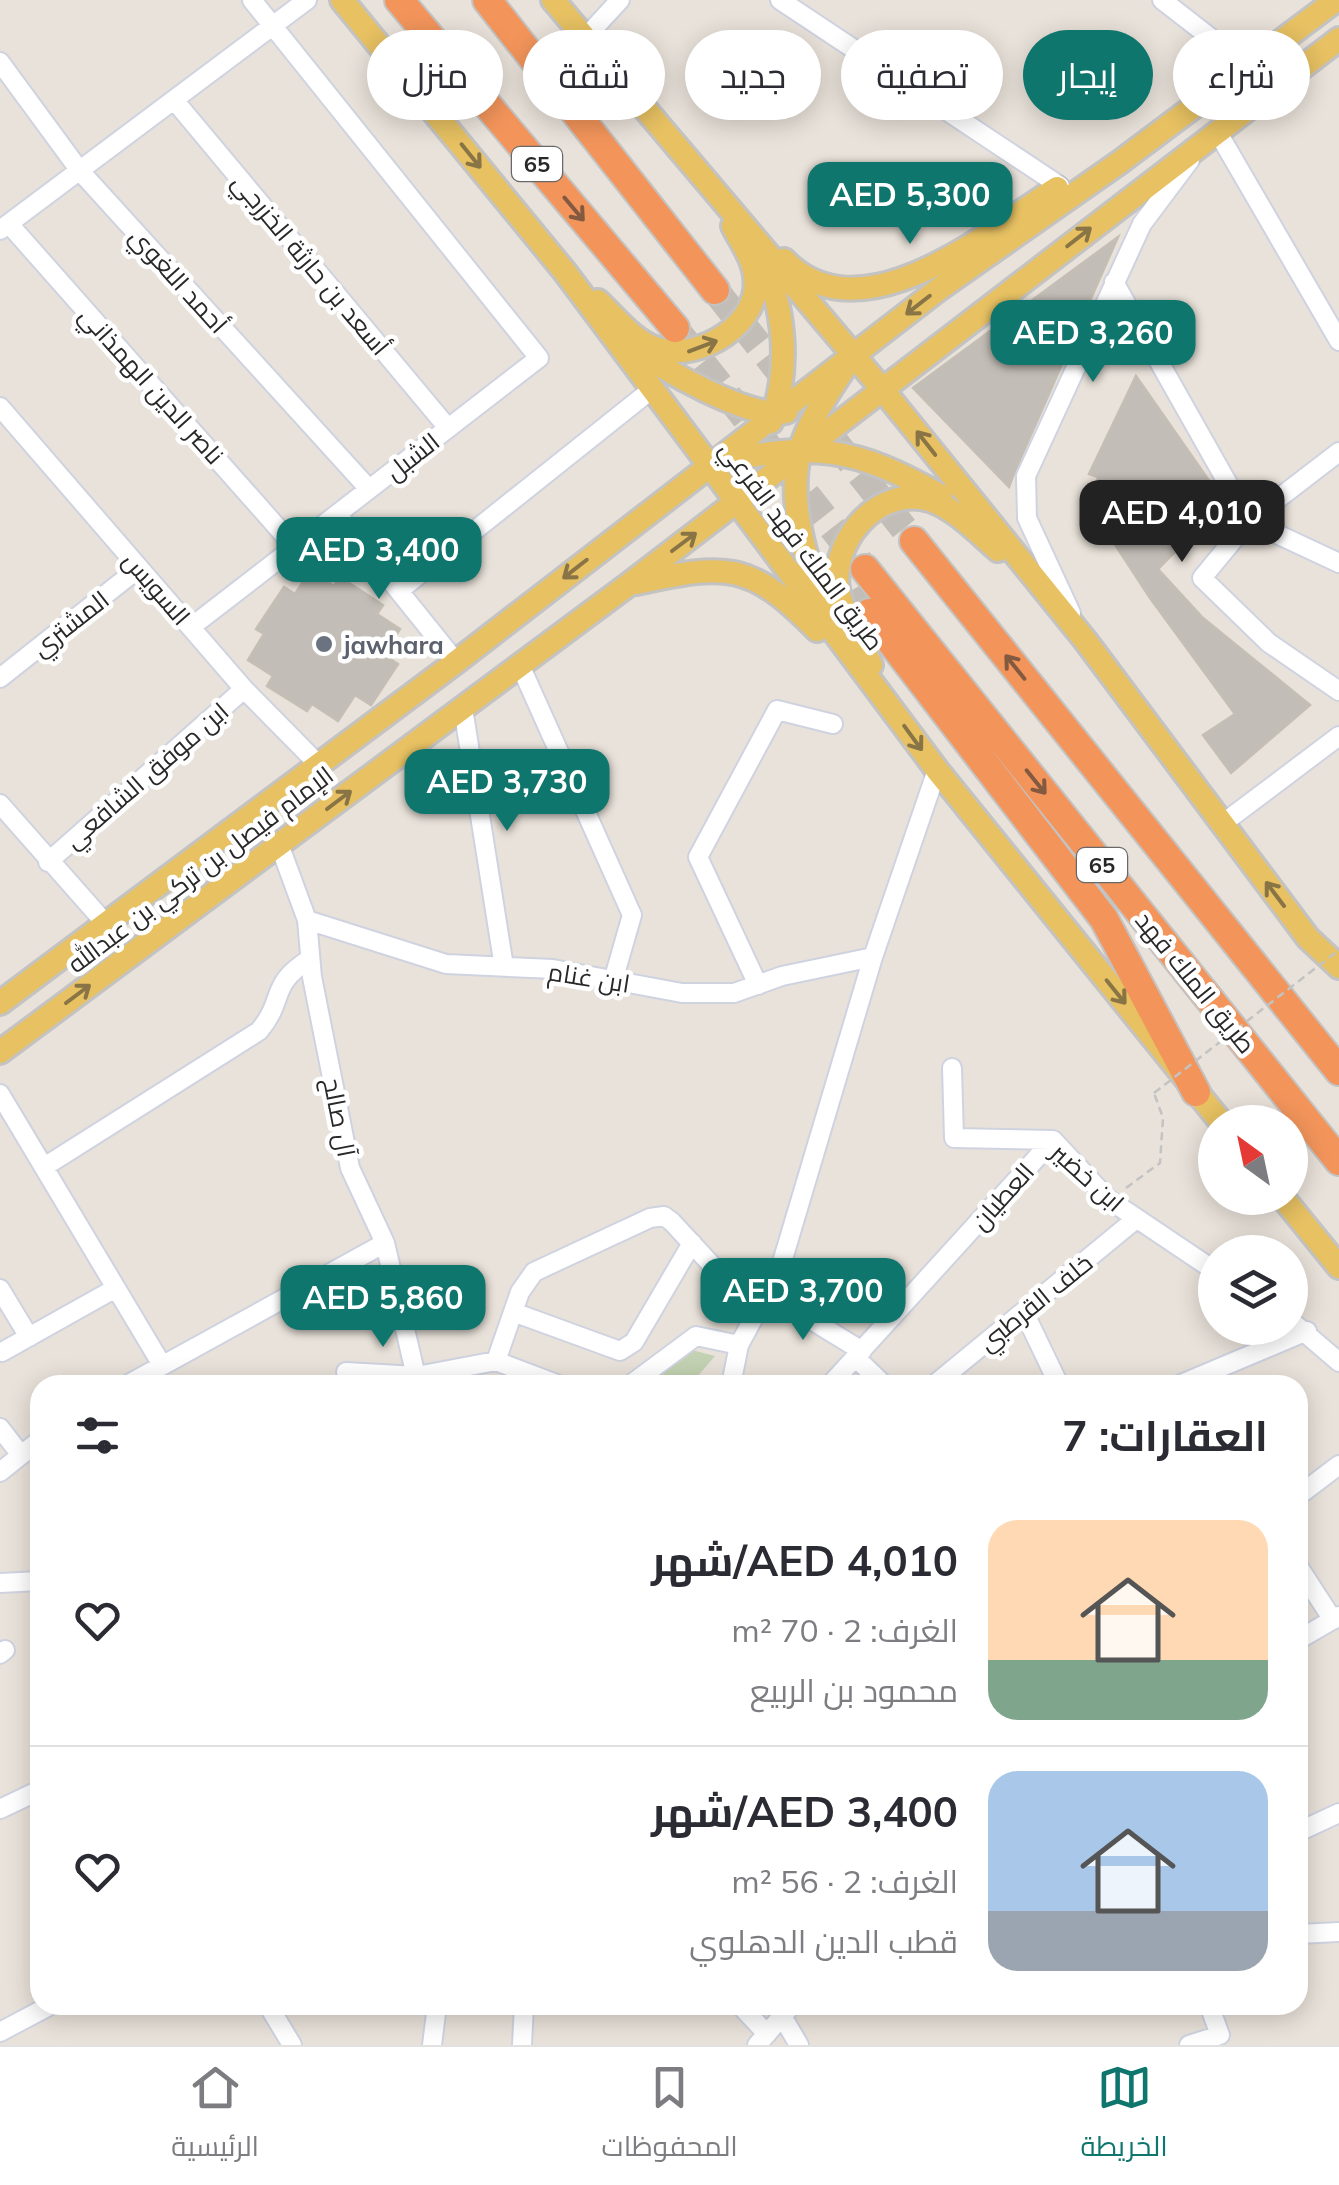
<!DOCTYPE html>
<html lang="ar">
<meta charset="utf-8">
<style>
body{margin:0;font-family:Mulish,Cairo,sans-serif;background:#f7f7f7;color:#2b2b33;direction:rtl;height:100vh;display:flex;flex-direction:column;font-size:38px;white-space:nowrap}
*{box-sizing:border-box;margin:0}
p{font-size:32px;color:#7c7c81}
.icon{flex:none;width:55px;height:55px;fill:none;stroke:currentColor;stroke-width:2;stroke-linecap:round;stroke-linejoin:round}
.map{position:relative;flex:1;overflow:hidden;direction:ltr}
.side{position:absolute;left:30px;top:1375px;width:1278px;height:640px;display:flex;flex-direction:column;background:#fff;border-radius:30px;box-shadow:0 5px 25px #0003;direction:rtl}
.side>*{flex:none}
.top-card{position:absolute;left:30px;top:30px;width:1280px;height:90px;direction:rtl;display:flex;gap:20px}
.needle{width:65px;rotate:327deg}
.controls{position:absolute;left:1198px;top:1105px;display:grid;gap:20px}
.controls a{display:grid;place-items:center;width:110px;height:110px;border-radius:50%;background:#fff;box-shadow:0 5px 25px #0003;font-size:50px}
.price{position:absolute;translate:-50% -85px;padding:0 22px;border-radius:20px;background:#0f766e;color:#fff;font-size:32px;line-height:65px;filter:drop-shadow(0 2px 5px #0008)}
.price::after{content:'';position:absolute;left:50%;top:60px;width:30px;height:22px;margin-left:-15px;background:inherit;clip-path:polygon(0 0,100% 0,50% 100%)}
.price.on{background:#222;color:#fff}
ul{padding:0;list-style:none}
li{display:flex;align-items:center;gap:30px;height:250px;padding:0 40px}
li+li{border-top:2px solid #e1e1e2}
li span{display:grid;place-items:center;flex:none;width:280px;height:200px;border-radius:30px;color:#555}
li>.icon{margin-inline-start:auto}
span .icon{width:120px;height:120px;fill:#fffc;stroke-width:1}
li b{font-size:42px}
h2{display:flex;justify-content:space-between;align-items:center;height:120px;padding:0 40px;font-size:42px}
.tag{padding:0 35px;border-radius:45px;background:#fff;box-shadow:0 5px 25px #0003;font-size:35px;line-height:90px}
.tag.on{background:#0f766e;color:#fff}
.menu{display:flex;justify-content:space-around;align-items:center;height:140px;border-top:2px solid #e1e1e2;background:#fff;font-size:28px;color:#7c7c81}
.menu a{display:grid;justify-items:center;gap:5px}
.menu .on{color:#0f766e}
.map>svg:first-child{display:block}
.cemetery{fill:#c3d2b2}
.building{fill:#c2bdb6;stroke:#c4beb4;stroke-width:2.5}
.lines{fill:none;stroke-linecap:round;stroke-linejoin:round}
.highway-tunnel{stroke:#c2bdb6;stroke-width:28;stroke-dasharray:28 14;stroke-linecap:butt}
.minor-casing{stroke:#cfd3e0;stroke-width:22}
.major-casing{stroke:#c3c3c3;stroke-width:28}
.highway-casing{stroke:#c3c3c3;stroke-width:32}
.path{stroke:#c3c3c3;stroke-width:2.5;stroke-dasharray:8 5;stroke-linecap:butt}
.minor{stroke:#fff;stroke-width:18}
.major{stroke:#e7c162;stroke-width:22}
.highway{stroke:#f3955b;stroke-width:28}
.path-bridge{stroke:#c3c3c3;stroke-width:2.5;stroke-dasharray:8 5;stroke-linecap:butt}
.oneway{stroke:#887445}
.oneway2{stroke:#83593f}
.worship-dot{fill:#6b7280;stroke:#fff;stroke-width:4}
.labels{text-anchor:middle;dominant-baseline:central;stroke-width:9;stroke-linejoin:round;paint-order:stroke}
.shield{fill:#fff;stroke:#686868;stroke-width:2.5}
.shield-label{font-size:22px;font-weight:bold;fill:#282828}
.street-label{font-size:25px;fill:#282828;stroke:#fff}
.worship-label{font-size:25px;font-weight:bold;fill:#5b616d;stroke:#fff;text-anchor:start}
</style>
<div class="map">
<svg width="1339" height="2045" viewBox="0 0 1339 2045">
<rect width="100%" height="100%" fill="#e9e2da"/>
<!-- cemetery -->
<path class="cemetery" d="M 692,1350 L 715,1356 L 690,1385 L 645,1385 Z"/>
<!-- building -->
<path class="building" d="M 1118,237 L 1015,471 L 1009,487 L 913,388 Z
M 1136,376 L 1224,502 L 1158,569 L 1203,618 L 1310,705 L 1231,773 L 1203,735 L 1235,714 L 1150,598 L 1101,523 L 1106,521 L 1094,500 L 1098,477 L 1089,474 Z
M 310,571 L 334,586 L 340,577 L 383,605 L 377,614 L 400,629 L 383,654 L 398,664 L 371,705 L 355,695 L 338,721 L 312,704 L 307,711 L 267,686 L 273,676 L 248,660 L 264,634 L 256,629 L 284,587 L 295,594 Z"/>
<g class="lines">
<!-- highway-tunnel -->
<path class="highway-tunnel" d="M 715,290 L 795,391
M 676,330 L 865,569
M 834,441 L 914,541
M 834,552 L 869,613"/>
<!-- minor casing -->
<g class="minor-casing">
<path id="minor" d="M 780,0 L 1060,186
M 1162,0 L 1247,66
M 584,39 L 620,0
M 0,62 L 80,171 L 369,489
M 174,100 L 448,428
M 1217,131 L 1339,341
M 9,224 L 285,536 L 290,550
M 0,230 L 307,0
M 1114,282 L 1249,521 L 1339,563
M 0,407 L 244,689 L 319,765
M 1339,452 L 1249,521 L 1202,578 L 1269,643 L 1339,691
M 337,514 L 456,662
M 400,590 L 651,390
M 1071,613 L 1027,518 L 1026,476 L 1142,224 L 1190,160
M 191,627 L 539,358 L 252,0
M 520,665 L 632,915 L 613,981
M 0,678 L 139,568
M 463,708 L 504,967
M 0,804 L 106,924
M 1222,824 L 1339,736
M 279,844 L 307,920 L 312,977 L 350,1168 L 385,1243 L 418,1385
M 48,862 L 244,689
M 307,920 L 446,964 L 553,969 L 682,993 L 734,993 L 782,976 L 873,957
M 758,985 L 698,857 L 777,710 L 833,724
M 952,1068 L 954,1138 L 1053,1140 L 1108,1199 L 1215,1271
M 0,1094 L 162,1365
M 44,1167 L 259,1031 C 286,999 268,985 310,959
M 0,1289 L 29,1337
M 769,1294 L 862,1351
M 513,1312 L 620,1351 L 634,1342 L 692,1243
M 1024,1312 L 1059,1385
M 1290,1320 L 1339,1362
M 2,1352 L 116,1288
M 856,1358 L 884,1385
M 496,1361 L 520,1292 L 534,1272 L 650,1218 L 664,1216 L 672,1222 L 757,1314
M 346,1372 L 417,1376 L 496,1361 L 559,1385
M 127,1385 L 385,1243
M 630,1385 L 696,1336 L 739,1345
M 731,1385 L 739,1345 L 780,1269 L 873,957 L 937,770
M 830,1385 L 1053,1140
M 934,1385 L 1136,1219
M 1179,1385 L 1307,1331
M 0,1428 L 21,1455
M 0,1472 L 40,1440
M 1298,1496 L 1339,1465
M 1298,1566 L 1333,1620
M 0,1583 L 40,1581
M 1298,1640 L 1339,1616
M 0,1654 L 5,1650
M 0,1809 L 40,1790
M 1298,1832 L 1339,1813
M 1298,1934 L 1339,1932
M 268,2005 L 292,2045
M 740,2005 L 767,2034
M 782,2016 L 799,2045
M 0,2032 L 51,2005
M 432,2045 L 437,2005
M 522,2045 L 524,2005
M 757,2045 L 792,2005
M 1189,2045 L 1220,2035 L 1209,2005"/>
</g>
<!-- major casing -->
<g class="major-casing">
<path id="major" d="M 342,0 L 565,272 L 937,770 L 1221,1122
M 553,0 L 882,389 L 1085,640 L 1308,938 L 1339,967
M 761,260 C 786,307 790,371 771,422
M 784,260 C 861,340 988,232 1057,188
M 598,301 C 615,317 635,343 658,349 C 700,361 762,324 755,276 C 753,258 741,242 733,226
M 631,345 C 657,368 753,421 786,412
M 714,463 C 812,442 854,446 941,496
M 636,583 C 728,563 750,562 817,630
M 827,602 C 803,563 788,497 800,451 C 807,424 830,390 845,367
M 871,665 C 861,643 845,618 839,594 C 827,545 877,484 930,500 C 956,509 978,533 998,550
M 0,1003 L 456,662 L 939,289 L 1120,162 L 1336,0
M 0,1052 L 628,585 L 1339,39
M 1283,1198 L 1339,1267"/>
</g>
<!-- highway casing -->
<g class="highway-casing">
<path id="highway" d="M 399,0 L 675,328
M 487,0 L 715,290
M 914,541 L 1339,1071
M 865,569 L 1339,1161
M 869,613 L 1104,919 L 1196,1092"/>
</g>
<!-- path -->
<path class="path" d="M 1126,1188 L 1160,1163 L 1163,1118 L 1154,1093"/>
<!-- minor -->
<use href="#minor" class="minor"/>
<!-- major -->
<use href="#major" class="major"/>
<!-- highway -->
<use href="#highway" class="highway"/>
<!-- path-bridge -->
<path class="path-bridge" d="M 1154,1093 L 1339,950"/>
</g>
<!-- one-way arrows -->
<defs><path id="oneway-shaft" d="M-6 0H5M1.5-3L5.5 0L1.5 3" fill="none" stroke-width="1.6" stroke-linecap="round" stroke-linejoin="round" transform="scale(2.5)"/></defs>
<g class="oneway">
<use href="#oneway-shaft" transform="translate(471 156) rotate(51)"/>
<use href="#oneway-shaft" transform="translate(1079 237) rotate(-38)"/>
<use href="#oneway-shaft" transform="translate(918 305) rotate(142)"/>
<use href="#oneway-shaft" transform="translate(703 346) rotate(-21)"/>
<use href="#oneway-shaft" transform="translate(926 443) rotate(-128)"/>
<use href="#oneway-shaft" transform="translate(684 542) rotate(-37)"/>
<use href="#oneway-shaft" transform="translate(575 569) rotate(142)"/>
<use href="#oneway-shaft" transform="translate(913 738) rotate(54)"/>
<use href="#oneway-shaft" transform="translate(339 800) rotate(-37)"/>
<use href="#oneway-shaft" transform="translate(1275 894) rotate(-127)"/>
<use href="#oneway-shaft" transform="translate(1116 992) rotate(51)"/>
<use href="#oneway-shaft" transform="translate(78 994) rotate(-37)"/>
</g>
<g class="oneway2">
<use href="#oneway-shaft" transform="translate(574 209) rotate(50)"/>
<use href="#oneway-shaft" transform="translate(1015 667) rotate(-129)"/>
<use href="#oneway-shaft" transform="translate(1036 782) rotate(51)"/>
</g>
<!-- markers -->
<circle class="worship-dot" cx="324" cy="644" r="10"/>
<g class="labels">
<!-- shield labels -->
<g class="shield">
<rect x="512" y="147" width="50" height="34" rx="8"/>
<rect x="1077" y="848" width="50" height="34" rx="8"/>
</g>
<g class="shield-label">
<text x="537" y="164">65</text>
<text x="1102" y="865">65</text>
</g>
<!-- street labels -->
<g class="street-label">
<text transform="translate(311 264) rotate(50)">أسعد بن حارثة الخزرجي</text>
<text transform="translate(179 280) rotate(48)">أحمد اللغوي</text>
<text transform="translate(152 385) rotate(48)">ناصر الدين الهمذاني</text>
<text transform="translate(412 456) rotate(-38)">الشبل</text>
<text transform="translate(802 545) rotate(53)">طريق الملك فهد الفرعي</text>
<text transform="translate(157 588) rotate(49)">السويس</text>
<text transform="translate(70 623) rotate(-38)">المشتري</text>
<text transform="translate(146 775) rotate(-41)">ابن موفق الشافعي</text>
<text transform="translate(200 869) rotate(-37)">الإمام فيصل بن تركي بن عبدالله</text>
<text transform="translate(589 977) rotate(9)">ابن غنام</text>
<text transform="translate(1196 982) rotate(51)">طريق الملك فهد</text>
<text transform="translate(340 1117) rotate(79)">آل صالح</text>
<text transform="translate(1088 1177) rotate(42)">ابن خضير</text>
<text transform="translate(1002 1196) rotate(-48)">العطيان</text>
<text transform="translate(1035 1302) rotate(-39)">خلف القرطبي</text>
</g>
<!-- worship labels -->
<g class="worship-label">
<text x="344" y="644">jawhara</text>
</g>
</g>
</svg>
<div class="controls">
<a><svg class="needle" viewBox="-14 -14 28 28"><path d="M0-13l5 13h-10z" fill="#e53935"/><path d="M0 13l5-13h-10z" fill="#7c7c81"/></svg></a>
<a><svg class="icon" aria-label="layers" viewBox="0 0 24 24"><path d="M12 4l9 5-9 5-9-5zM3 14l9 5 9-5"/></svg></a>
</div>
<b class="price" style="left:910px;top:247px">AED 5,300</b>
<b class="price" style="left:1093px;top:385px">AED 3,260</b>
<b class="price on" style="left:1182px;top:565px">AED 4,010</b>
<b class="price" style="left:379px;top:602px">AED 3,400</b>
<b class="price" style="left:507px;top:834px">AED 3,730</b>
<b class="price" style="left:803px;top:1343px">AED 3,700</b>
<b class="price" style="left:383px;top:1350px">AED 5,860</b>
<div class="top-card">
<a class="tag">شراء</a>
<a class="tag on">إيجار</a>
<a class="tag">تصفية</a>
<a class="tag">جديد</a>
<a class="tag">شقة</a>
<a class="tag">منزل</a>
</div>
<section class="side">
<h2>العقارات: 7<svg class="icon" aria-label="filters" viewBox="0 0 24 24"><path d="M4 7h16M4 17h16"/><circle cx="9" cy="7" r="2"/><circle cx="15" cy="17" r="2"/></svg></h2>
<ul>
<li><span style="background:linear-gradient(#ffd9b3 70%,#7fa58c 0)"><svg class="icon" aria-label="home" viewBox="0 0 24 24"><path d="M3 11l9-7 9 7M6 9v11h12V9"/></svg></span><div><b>AED 4,010/شهر</b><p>الغرف: 2 · 70 m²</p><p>محمود بن الربيع</p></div><svg class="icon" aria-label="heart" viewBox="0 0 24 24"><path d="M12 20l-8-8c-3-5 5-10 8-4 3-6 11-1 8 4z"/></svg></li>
<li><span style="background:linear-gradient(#a9c7e8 70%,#9aa5b1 0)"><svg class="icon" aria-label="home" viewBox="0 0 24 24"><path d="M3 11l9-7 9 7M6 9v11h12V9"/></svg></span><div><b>AED 3,400/شهر</b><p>الغرف: 2 · 56 m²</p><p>قطب الدين الدهلوي</p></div><svg class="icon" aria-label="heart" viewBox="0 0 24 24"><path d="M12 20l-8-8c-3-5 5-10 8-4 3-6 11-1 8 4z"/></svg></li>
</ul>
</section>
</div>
<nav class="menu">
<a class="on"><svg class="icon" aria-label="map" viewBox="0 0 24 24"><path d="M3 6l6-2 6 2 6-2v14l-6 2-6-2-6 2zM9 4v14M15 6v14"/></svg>الخريطة</a>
<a><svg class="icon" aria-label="saved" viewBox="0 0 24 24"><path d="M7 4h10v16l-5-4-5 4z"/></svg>المحفوظات</a>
<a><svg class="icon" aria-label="home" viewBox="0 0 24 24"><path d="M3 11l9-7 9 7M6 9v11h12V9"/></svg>الرئيسية</a>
</nav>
